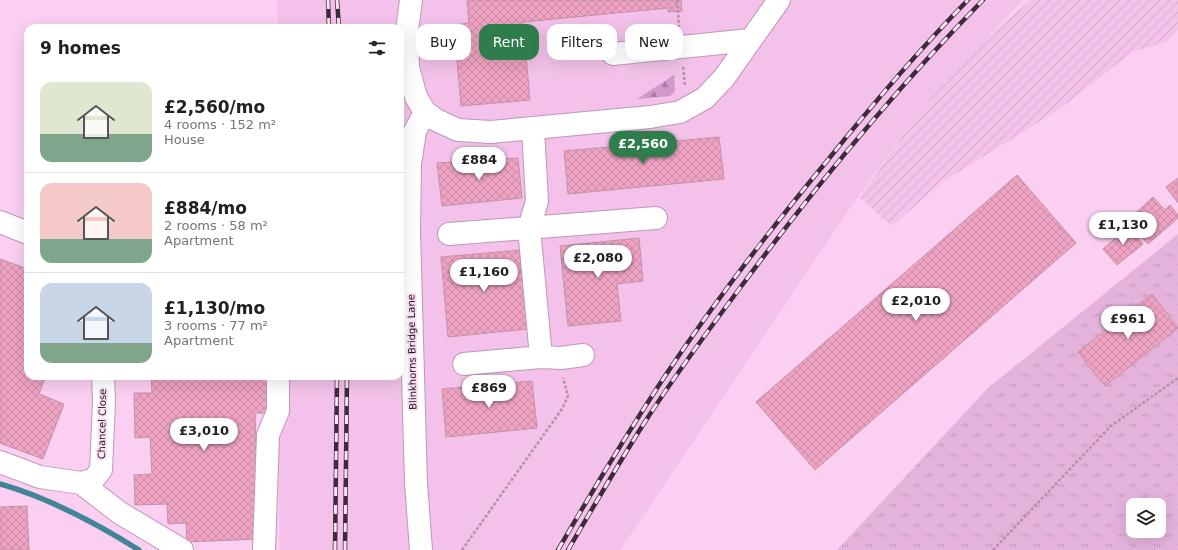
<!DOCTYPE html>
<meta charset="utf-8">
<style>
body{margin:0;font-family:"DejaVu Sans",sans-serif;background:#f2f2f2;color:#202124;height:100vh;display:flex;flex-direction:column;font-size:15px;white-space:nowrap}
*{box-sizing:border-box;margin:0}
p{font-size:13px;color:#757577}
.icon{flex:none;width:22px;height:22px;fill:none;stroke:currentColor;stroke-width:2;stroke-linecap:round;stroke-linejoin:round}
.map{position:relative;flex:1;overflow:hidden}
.side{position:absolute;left:24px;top:24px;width:380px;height:356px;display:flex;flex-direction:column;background:#fff;border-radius:12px;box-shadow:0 4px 16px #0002}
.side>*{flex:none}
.top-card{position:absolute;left:416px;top:24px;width:380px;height:36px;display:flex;gap:8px}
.fabs{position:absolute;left:1126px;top:498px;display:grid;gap:8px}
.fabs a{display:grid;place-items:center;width:40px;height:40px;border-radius:8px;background:#fff;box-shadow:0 4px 16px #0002;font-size:20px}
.price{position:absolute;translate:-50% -34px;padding:0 9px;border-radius:14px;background:#fff;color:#222;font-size:13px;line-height:26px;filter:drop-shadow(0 1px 2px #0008)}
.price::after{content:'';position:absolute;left:50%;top:24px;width:12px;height:9px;margin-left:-6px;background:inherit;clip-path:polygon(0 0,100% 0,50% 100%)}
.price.current{background:#2f7d4d;color:#fff}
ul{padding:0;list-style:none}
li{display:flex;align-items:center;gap:12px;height:100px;padding:0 16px}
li+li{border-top:1px solid #e0e0e0}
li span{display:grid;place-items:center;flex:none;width:112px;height:80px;border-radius:12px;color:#555}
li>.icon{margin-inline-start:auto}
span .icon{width:48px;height:48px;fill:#fffc;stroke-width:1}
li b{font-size:17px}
h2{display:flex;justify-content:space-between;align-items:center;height:48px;padding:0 16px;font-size:17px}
.chip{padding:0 14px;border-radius:12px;background:#fff;box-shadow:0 4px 16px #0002;font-size:14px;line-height:36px}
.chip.current{background:#2f7d4d;color:#fff}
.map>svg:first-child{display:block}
.built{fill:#f3c1e9}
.industrial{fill:url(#industrial-furrows)}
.forest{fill:url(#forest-firs)}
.park{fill:url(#park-tufts);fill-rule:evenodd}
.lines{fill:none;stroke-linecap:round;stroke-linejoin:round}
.stream{stroke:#438496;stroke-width:5.5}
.building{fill:url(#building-cross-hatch);stroke:#c391a5}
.minor-casing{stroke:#bf96b7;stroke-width:24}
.path{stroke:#b391ac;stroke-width:2.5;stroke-dasharray:3 2;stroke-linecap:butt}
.minor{stroke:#fff;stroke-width:22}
.rail-casing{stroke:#3e2b3a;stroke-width:4.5}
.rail{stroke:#fde2f7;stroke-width:3;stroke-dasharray:9;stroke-linecap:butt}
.labels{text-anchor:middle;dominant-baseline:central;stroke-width:4;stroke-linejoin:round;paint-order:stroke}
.street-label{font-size:10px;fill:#20111d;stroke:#fde2f7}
</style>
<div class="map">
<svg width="1178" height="550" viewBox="0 0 1178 550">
<defs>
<pattern id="industrial-furrows" width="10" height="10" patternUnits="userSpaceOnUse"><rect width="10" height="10" fill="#f3c1e9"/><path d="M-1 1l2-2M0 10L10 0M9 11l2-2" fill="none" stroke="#d0a5c7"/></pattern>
<pattern id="forest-firs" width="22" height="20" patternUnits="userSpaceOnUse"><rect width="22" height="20" fill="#d397c8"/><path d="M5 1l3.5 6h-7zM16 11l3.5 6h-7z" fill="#ab7aa2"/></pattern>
<pattern id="park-tufts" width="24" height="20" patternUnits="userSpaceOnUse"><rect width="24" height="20" fill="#e5b2db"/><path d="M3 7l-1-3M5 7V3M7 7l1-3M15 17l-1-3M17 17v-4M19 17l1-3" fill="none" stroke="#c498bc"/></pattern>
<pattern id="building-cross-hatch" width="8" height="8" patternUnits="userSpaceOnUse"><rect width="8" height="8" fill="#eea3c2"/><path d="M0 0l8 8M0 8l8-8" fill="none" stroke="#cc8ba6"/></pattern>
</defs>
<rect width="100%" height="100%" fill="#facff1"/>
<!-- built -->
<path class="built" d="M 277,0 L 1023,0 L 985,39 L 918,113 L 848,211 L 620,550 L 280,550 L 278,441 L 281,376 L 400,376 L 400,28 L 278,28 Z"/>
<!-- industrial -->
<path class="industrial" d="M 1031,0 L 1178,0 L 1178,30 L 1166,42 L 1132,52 L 1061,108 L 941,183 L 892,226 L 860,198 L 918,113 L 985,39 Z"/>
<!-- forest -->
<path class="forest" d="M 674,75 L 675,91 L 670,96 L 637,99 Z"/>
<!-- park -->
<path class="park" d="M 1178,234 L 1178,550 L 837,550 L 987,389 ZM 1133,505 L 1159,505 L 1159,531 L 1133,531 Z"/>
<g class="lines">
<!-- stream -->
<path class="stream" d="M 0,484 C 49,498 96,523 139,550"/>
</g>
<!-- building -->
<path class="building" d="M 467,0 L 681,0 L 682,11 L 668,12 L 668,8 L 523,22 L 530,100 L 461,106 L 454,25 L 469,23 Z
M 719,137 L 724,179 L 568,194 L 564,151 Z
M 518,158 L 522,198 L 442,206 L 437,163 Z
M 1017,175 L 1076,243 L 815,470 L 756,402 Z
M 1178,178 L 1178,203 L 1166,187 Z
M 1153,197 L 1165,210 L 1170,205 L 1178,215 L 1178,218 L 1148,244 L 1127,221 Z
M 1128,227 L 1143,244 L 1117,265 L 1103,249 Z
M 639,238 L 643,281 L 617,284 L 621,321 L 568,326 L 560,246 Z
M 521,250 L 528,329 L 448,337 L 441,257 Z
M 0,259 L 28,269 L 28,376 L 46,376 L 39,394 L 64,404 L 43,459 L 0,443 Z
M 1152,294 L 1178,328 L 1105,386 L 1078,352 Z
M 151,376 L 271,376 L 273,413 L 255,413 L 259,539 L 187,542 L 186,523 L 168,524 L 167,504 L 135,505 L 134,475 L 152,474 L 150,437 L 135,438 L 134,393 L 152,393 Z
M 532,381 L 537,428 L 446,437 L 442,389 Z
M 27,506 L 29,550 L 0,550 L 0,507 Z"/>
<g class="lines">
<!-- minor casing -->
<g class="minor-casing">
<path id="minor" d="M 411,0 L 407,30 L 408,67 L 416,97 L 425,112 L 436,120 L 458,130 L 491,132 L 650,117 L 680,112 L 705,98 L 724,78 L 779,0
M 613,54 L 750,40
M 0,222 L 28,233
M 449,234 L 656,218
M 541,357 L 561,358 L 583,355
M 464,364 L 541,357 L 529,228 L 537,201 L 533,128
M 0,462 L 40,477 L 81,483 L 120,513 L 182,550
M 81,483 L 93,480 L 101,470 L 104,402 L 103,376
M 264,550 L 268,435 L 278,411 L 278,376
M 421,550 L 416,483 L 409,231 L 410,164 L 415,131 L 425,112"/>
</g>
<!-- path -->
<path class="path" d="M 677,0 L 679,27
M 683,67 L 685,86
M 462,550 L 562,409 L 568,396 L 563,378
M 993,550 L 1111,426 L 1178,378"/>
<!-- minor -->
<use href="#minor" class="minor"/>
<!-- rail casing -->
<g class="rail-casing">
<path id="rail" d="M 328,0 L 329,28
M 337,0 L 339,28
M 335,550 L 337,376
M 345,550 L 347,376
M 558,550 C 591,493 625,437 661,382 C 712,305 768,232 827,161 C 872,105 918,51 968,0
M 568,550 C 592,509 616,468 641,428 C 671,381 704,336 737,292 C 813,189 894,91 983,0"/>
</g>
<!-- rail -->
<use href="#rail" class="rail"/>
</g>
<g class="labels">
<!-- street labels -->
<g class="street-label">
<text transform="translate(412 352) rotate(-91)">Blinkhorns Bridge Lane</text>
<text transform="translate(102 424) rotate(-89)">Chancel Close</text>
</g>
</g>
</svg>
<div class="fabs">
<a><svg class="icon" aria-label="layers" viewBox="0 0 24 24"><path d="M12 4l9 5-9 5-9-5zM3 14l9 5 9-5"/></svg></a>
</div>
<b class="price current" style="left:643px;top:165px">£2,560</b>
<b class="price" style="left:479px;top:181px">£884</b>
<b class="price" style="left:1123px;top:246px">£1,130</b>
<b class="price" style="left:598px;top:279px">£2,080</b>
<b class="price" style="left:484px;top:293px">£1,160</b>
<b class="price" style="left:916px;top:322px">£2,010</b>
<b class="price" style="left:1128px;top:340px">£961</b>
<b class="price" style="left:489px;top:409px">£869</b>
<b class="price" style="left:204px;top:452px">£3,010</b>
<div class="top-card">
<a class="chip">Buy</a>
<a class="chip current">Rent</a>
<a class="chip">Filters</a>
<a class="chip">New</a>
</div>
<section class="side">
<h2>9 homes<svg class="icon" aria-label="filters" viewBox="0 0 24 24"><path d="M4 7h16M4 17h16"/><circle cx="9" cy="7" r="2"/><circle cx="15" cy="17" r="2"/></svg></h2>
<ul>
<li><span style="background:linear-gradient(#dfe7d0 65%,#7fa58c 0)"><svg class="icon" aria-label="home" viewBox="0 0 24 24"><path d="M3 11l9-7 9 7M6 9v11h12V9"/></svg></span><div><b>£2,560/mo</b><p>4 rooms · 152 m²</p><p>House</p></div></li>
<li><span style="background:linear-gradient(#f6c9c9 70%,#7fa58c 0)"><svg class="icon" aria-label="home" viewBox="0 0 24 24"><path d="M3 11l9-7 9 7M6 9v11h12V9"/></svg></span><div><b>£884/mo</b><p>2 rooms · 58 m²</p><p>Apartment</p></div></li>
<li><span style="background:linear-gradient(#c9d6e8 75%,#7fa58c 0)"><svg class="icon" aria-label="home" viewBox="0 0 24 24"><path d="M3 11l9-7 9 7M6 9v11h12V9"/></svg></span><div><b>£1,130/mo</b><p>3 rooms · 77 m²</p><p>Apartment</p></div></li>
</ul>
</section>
</div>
